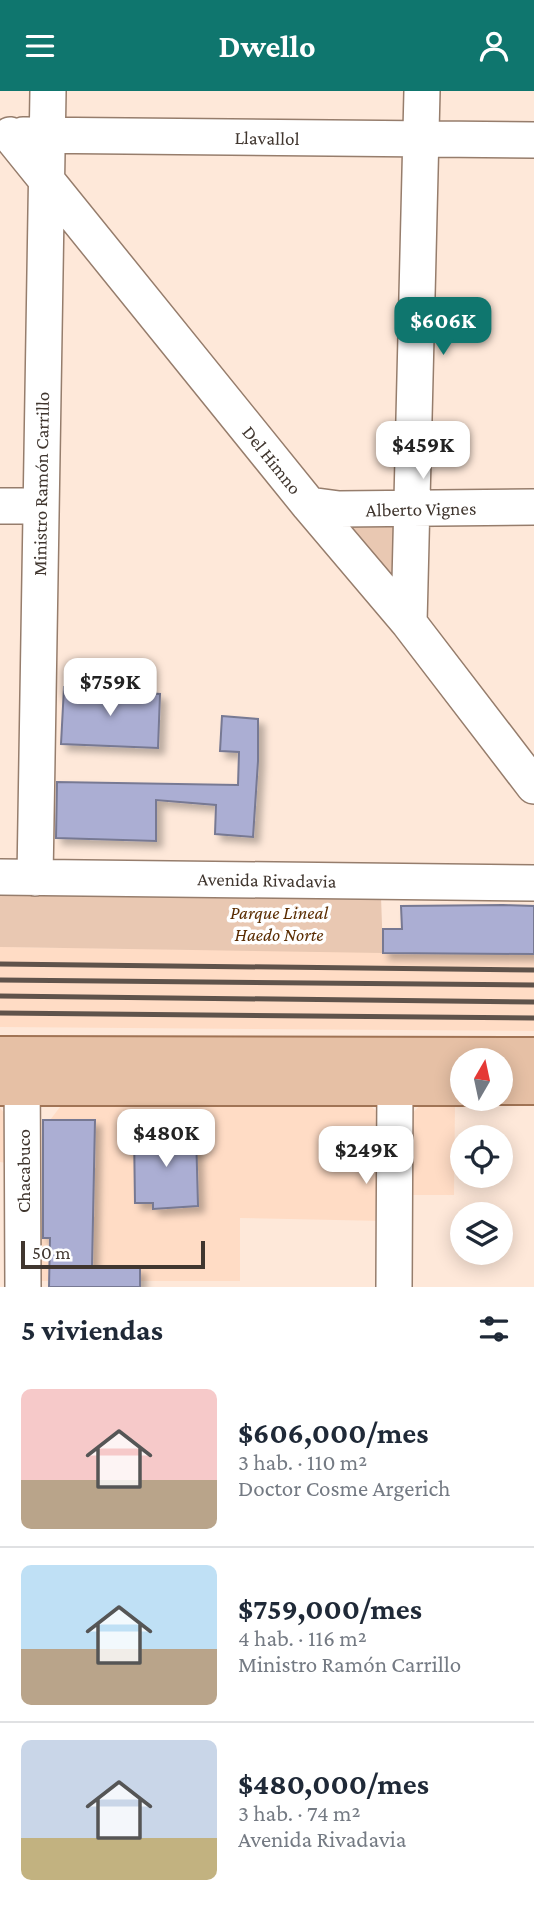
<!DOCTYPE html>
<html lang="es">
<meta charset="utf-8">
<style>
body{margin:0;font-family:"Crimson Pro",serif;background:#f6f6f7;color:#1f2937;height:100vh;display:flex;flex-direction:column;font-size:26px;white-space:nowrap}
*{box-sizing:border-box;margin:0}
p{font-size:23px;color:#747a83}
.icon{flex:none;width:38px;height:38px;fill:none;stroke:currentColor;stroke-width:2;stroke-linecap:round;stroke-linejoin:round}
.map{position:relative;height:1196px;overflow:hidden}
.panel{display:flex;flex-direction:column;background:#fff;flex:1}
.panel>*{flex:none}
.needle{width:46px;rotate:9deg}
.tools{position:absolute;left:450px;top:957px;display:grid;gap:14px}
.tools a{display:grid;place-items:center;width:63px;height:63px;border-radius:50%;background:#fff;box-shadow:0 4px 18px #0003;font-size:35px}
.scale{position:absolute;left:21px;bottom:18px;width:184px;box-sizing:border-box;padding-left:7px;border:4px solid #40362f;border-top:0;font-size:19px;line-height:24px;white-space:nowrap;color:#40362f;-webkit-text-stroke:5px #fff;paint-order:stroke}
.price{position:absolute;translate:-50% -60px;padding:0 16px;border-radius:14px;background:#fff;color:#222;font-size:23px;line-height:46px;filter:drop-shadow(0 2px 4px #0008)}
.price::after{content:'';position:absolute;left:50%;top:42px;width:21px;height:16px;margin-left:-10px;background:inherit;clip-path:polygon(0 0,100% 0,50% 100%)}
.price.selected{background:#0f766e;color:#fff}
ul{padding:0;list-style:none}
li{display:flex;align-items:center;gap:21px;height:175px;padding:0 21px}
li+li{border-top:2px solid #e0e1e3}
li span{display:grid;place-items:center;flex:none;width:196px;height:140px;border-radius:10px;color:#555}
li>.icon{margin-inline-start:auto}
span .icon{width:84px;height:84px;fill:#fffc;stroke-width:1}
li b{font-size:30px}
h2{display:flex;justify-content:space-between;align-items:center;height:84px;padding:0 21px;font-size:30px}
header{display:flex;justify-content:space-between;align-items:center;height:91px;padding:0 21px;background:#0f766e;color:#fff;font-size:32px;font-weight:700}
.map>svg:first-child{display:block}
.built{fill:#ffdcc5}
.green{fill:#e9c8b2}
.building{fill:#abaed3;stroke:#777993;stroke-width:2;filter:url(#shadow)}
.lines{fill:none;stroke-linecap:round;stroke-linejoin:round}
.minor-casing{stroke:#967d6c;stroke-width:38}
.major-casing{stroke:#a17455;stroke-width:42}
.minor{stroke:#fff;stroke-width:35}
.major{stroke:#e6c0a5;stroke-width:38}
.rail{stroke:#5f534b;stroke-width:5}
.labels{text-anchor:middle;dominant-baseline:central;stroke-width:7;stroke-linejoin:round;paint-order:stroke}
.street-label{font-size:19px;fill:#40362f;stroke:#fff}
.park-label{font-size:19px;font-style:italic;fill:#5a2c01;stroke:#fff}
</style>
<header><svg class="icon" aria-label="menu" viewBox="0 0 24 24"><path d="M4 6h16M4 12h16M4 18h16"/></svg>Dwello<svg class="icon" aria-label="person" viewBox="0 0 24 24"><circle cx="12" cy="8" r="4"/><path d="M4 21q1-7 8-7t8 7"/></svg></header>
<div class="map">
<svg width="534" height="1196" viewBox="0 0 534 1196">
<defs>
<filter id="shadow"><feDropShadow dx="6" dy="6" stdDeviation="3.5" flood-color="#0004"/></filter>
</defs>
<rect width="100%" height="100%" fill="#fee8d9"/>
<!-- built -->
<path class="built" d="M 0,856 L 534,863 L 534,940 L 0,936 Z
M 71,1012 L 364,1013 L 371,1015 L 382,1026 L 383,1130 L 240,1127 L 240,1190 L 40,1190 L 44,1037 L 60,1016 Z
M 422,1013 L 455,1013 L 454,1104 L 407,1104 L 411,1023 Z
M 0,1017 L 6,1024 L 7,1072 L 0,1071 Z"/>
<!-- green -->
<path class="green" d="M 396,432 L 393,490 L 347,434 Z
M 0,804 L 381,806 L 383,862 L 0,856 Z"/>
<!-- building -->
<path class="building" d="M 64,596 L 160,603 L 158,657 L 61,653 Z
M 222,625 L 258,628 L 258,670 L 253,746 L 215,743 L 216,714 L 156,709 L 156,750 L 56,747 L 57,691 L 238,694 L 239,661 L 220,660 Z
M 503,814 L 534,815 L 534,863 L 383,862 L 383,838 L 402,838 L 401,815 Z
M 43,1029 L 95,1029 L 92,1176 L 140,1177 L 140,1196 L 49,1196 L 50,1147 L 43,1147 Z
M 134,1041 L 196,1041 L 198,1115 L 153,1118 L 153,1112 L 135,1112 Z"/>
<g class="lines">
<!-- minor casing -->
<g class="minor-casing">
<path id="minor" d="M 10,44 L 309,414 L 409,532 L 534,695
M 23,44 L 534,49
M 309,414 L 339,418 L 534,416
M 0,415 L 40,415
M 409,532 L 422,0
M 0,786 L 534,792
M 35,787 L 48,0
M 22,969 L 23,1196
M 394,1196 L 395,995"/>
</g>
<!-- major casing -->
<g class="major-casing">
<path id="major" d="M 0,965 L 534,966
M 500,994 L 534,994
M 0,995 L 462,995"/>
</g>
<!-- minor -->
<use href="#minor" class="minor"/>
<!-- major -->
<use href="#major" class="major"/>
<!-- rail -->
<path class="rail" d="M 0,873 L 534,879
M 0,889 L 534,894
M 0,905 L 534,911
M 0,922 L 534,927"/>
</g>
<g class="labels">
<!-- street labels -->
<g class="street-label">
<text transform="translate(267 47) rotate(1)">Llavallol</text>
<text transform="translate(272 369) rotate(51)">Del Himno</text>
<text transform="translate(41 393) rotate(-89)">Ministro Ramón Carrillo</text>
<text transform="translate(421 418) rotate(-1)">Alberto Vignes</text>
<text transform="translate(267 789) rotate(1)">Avenida Rivadavia</text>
<text transform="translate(23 1080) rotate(-90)">Chacabuco</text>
</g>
<!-- park labels -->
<g class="park-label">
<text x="279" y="821">Parque Lineal<tspan x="279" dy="22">Haedo Norte</tspan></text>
</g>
</g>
</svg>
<div class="tools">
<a><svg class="needle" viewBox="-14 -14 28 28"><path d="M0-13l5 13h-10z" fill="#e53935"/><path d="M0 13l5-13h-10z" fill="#747a83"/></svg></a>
<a><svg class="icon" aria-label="locate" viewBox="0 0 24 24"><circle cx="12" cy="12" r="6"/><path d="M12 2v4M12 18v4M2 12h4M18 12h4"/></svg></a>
<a><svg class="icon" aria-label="layers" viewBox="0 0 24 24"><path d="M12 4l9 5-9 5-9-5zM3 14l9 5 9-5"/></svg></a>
</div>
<div class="scale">50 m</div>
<b class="price selected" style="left:443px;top:266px">$606K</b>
<b class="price" style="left:423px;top:390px">$459K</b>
<b class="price" style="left:110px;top:627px">$759K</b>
<b class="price" style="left:166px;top:1078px">$480K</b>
<b class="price" style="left:366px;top:1095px">$249K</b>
</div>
<section class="panel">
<h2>5 viviendas<svg class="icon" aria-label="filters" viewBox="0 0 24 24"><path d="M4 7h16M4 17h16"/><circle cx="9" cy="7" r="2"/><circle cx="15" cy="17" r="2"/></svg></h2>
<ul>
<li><span style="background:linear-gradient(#f6c9c9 65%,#b9a48a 0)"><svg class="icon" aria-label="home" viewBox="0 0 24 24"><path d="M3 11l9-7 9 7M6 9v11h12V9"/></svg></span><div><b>$606,000/mes</b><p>3 hab. · 110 m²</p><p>Doctor Cosme Argerich</p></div></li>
<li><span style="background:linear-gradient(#bfe0f5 60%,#b9a48a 0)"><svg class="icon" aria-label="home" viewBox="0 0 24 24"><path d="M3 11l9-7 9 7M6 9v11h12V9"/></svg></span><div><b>$759,000/mes</b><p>4 hab. · 116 m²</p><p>Ministro Ramón Carrillo</p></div></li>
<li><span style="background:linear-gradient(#c9d6e8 70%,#c2b280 0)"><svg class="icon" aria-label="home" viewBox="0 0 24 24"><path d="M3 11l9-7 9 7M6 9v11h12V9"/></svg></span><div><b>$480,000/mes</b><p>3 hab. · 74 m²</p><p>Avenida Rivadavia</p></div></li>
</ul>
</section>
